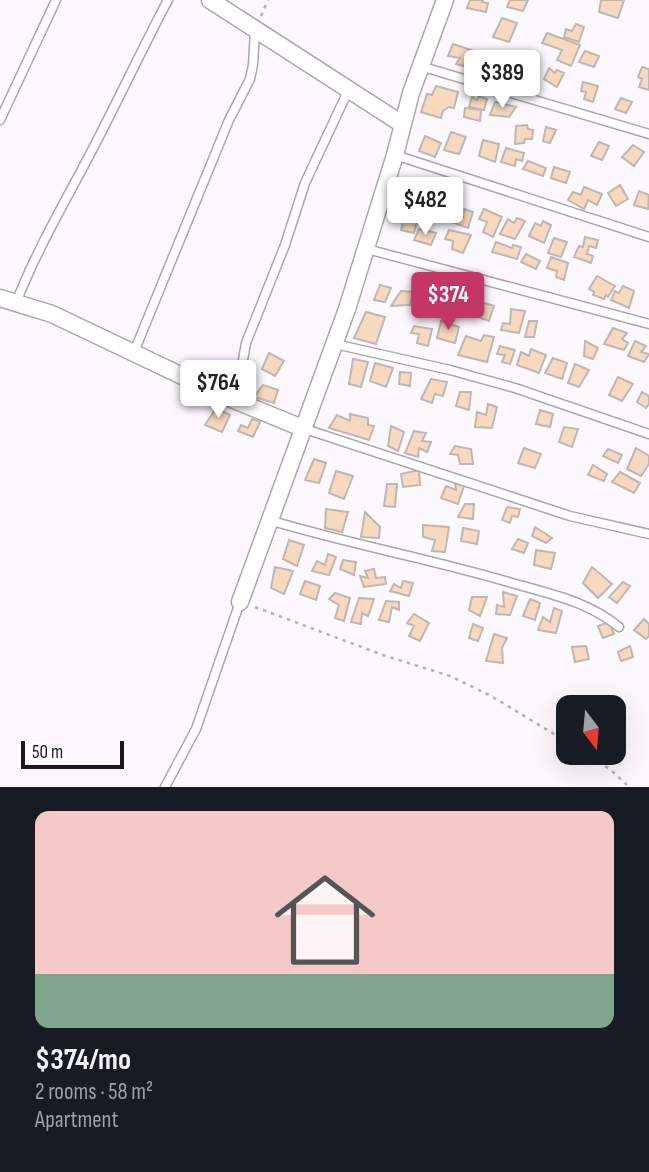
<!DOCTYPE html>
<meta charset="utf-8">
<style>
body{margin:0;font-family:"Sofia Sans Condensed",sans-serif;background:#20242c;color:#f1f3f6;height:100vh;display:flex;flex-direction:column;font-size:26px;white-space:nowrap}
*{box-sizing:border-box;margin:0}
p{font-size:23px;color:#9ea1a6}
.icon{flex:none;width:38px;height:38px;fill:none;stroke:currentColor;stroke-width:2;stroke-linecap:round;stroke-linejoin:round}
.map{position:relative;height:787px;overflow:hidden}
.drawer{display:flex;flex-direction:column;background:#171b24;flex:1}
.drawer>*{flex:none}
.needle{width:46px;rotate:164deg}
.buttons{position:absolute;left:556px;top:695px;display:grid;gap:14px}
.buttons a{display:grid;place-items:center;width:70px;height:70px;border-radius:14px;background:#171b24;box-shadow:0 7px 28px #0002;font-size:35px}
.scale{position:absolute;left:21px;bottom:18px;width:103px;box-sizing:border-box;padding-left:7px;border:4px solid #1a181b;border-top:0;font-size:19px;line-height:24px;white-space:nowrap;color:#1a181b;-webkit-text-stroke:5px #fff;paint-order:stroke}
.price{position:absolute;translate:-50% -60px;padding:0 16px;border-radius:7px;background:#fff;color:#222;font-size:23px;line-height:46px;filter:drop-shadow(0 2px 4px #0008)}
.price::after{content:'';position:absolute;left:50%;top:42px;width:21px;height:16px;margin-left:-10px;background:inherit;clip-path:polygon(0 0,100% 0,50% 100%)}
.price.active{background:#c33666;color:#fff}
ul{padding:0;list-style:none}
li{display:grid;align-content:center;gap:14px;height:371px;padding:0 35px}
li span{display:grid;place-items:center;height:217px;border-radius:14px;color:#555}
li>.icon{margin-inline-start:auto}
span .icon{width:126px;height:126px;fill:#fffc;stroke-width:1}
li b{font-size:30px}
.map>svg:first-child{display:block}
.building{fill:#f7d9c0;stroke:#bfb7b1;stroke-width:2}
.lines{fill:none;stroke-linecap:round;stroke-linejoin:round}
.lane-casing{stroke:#aca6ad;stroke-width:11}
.street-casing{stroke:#aca6ad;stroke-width:19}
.path{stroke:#b5b1b6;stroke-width:2.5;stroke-dasharray:3.5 5;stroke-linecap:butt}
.lane{stroke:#fff;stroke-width:8}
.street{stroke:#fff;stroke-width:16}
</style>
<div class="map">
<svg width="649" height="787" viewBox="0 0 649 787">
<rect width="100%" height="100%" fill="#fdf8fe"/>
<!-- building -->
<path class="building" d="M 470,0 L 483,0 L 482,2 L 488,3 L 486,12 L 467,8 Z
M 510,0 L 528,0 L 523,11 L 507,7 Z
M 601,0 L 624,0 L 618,18 L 599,12 Z
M 502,18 L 517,23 L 509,42 L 493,37 Z
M 576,24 L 584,27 L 579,42 L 564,37 L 566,29 L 572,31 Z
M 547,33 L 580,45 L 571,66 L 557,60 L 562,50 L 542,43 Z
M 453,44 L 480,53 L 476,69 L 456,64 L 460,58 L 448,56 Z
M 585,51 L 599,56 L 594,67 L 579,62 Z
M 499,53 L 513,56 L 511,68 L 496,66 Z
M 642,67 L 649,69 L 649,90 L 639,87 L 642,79 L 638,77 Z
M 549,68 L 555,73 L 557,70 L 564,73 L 557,87 L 544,79 Z
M 583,82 L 598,86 L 593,102 L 584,99 L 586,92 L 581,91 Z
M 436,86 L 458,92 L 454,108 L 449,107 L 443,111 L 441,118 L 421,112 L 427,94 L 432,95 Z
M 479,96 L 487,99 L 484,110 L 469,107 L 472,97 L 477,100 Z
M 621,98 L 632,102 L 626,113 L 615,109 Z
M 495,102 L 516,107 L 509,117 L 490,115 Z
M 465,108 L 481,110 L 480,121 L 464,117 Z
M 527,125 L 528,129 L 533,130 L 532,139 L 525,139 L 524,143 L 515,144 L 516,126 Z
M 546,127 L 556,130 L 550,143 L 543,141 Z
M 451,132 L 466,137 L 459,154 L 444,150 Z
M 425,136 L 441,143 L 435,157 L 419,151 Z
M 483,140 L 499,144 L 495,162 L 479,156 Z
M 599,142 L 609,146 L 602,160 L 591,156 Z
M 633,145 L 644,152 L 634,166 L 622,157 Z
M 506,148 L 524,153 L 522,161 L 516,159 L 515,166 L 501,162 Z
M 528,161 L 546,168 L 543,176 L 523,169 Z
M 554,167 L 570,172 L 566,183 L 551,178 Z
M 415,182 L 426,185 L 421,203 L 410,200 Z
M 620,185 L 628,199 L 616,206 L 608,193 Z
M 584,187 L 602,194 L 597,205 L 588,200 L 584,209 L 568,200 L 573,192 L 581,195 Z
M 639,191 L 649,195 L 648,209 L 634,205 Z
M 464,209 L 473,212 L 468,228 L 449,221 L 451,214 L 463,217 Z
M 484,209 L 502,217 L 493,237 L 483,232 L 487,222 L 479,219 Z
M 405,215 L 418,218 L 414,233 L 401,230 Z
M 517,218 L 525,221 L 515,239 L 500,234 L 508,219 L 514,223 Z
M 543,221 L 551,225 L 544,243 L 529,236 L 535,223 L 541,226 Z
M 419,229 L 436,233 L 431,245 L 414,240 Z
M 449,230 L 471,235 L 463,253 L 452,249 L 453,241 L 445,239 Z
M 585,237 L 598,240 L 596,248 L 589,246 L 587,254 L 593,256 L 591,263 L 574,257 L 579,246 L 583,247 Z
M 554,238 L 567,242 L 561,257 L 548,253 Z
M 496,242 L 512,248 L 513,245 L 521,247 L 517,259 L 492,252 Z
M 526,254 L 540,261 L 536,269 L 521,262 Z
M 551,257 L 568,263 L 564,280 L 556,277 L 557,271 L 547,268 Z
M 597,276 L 615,286 L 608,297 L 606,295 L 604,299 L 593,295 L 594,292 L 589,289 Z
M 380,285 L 391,288 L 385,302 L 374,300 Z
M 623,286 L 634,291 L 629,308 L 611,300 L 615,291 L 619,293 Z
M 401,291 L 413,292 L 410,305 L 391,306 Z
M 422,298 L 435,298 L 433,305 L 440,306 L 437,315 L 420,312 Z
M 478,301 L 494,306 L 489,321 L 472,315 Z
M 511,309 L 525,311 L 519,333 L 501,330 L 503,323 L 510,324 Z
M 366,312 L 385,317 L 376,344 L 354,338 Z
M 441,321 L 459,327 L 455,343 L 437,338 Z
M 529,321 L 537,321 L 534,337 L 525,337 Z
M 414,326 L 432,329 L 428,346 L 417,343 L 419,334 L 411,333 Z
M 613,328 L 627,333 L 622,339 L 628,343 L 624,350 L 604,344 Z
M 484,335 L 494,337 L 487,362 L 458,355 L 466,336 L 481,341 Z
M 585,341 L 598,348 L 593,359 L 584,356 Z
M 635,341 L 646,346 L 641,352 L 649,354 L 644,362 L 628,356 Z
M 500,346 L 515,350 L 510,364 L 502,362 L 505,355 L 497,354 Z
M 531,349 L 546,355 L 539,373 L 517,365 L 521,352 L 529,356 Z
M 269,353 L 284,361 L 275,376 L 262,369 Z
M 553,358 L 567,363 L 562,379 L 545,373 Z
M 353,359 L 368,362 L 361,387 L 349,384 Z
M 375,363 L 393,368 L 386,387 L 370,381 Z
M 575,364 L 589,370 L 579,387 L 568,383 Z
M 400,372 L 411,373 L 410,386 L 399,384 Z
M 618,377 L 633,384 L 622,401 L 609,395 Z
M 431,379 L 447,382 L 443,396 L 435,394 L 432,403 L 421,399 Z
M 263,385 L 278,390 L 274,403 L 254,397 Z
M 460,392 L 471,392 L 469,410 L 456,406 Z
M 642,392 L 649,396 L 649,404 L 646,408 L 637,402 Z
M 488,404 L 497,407 L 492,428 L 475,427 L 477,412 L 486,415 Z
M 216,408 L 230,415 L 222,432 L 205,425 Z
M 540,410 L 553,414 L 550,427 L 536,424 Z
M 350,414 L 368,418 L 368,425 L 374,426 L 369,440 L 329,428 L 337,415 L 350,421 Z
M 252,419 L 260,422 L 253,437 L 238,431 L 241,425 L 248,428 Z
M 391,426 L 404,432 L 398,451 L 388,446 Z
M 564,427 L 578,429 L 572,447 L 559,442 Z
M 414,431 L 426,433 L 422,441 L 431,442 L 427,452 L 419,448 L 418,457 L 405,453 Z
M 455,446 L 471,449 L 473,464 L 460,464 L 458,455 L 450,454 Z
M 524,448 L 541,454 L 535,468 L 518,463 Z
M 636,448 L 649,456 L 649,464 L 641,476 L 627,469 Z
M 608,449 L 622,455 L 618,463 L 603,456 Z
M 314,459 L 326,463 L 319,483 L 305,480 Z
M 593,465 L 607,474 L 604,481 L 588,475 Z
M 419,470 L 420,485 L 403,487 L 401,474 Z
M 336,471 L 353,476 L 344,499 L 329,493 Z
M 620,472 L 640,483 L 634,493 L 612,482 Z
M 455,483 L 464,486 L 458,504 L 441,498 L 446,486 L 456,490 Z
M 387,484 L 397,484 L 395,507 L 384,506 Z
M 465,504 L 474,504 L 473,519 L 458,517 Z
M 507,507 L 520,509 L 518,517 L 512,516 L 510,523 L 502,520 Z
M 326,509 L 348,512 L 342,532 L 325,528 Z
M 365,512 L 380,527 L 379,538 L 361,537 Z
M 423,525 L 449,527 L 445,552 L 432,551 L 435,540 L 423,537 Z
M 535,527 L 552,538 L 546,543 L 532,536 Z
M 463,528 L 479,531 L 477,544 L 461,541 Z
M 518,539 L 528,543 L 524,553 L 512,549 Z
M 289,540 L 304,545 L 297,566 L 283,559 Z
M 536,550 L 555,553 L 551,569 L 534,565 Z
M 328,554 L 336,557 L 329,575 L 312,571 L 317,561 L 325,565 Z
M 343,560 L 356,562 L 354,575 L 340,569 Z
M 275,567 L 293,571 L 284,594 L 271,588 Z
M 592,567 L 612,584 L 598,598 L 583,583 Z
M 374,569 L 376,578 L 385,577 L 386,584 L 364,587 L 360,576 L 368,578 L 365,571 Z
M 305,581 L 320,586 L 316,600 L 300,594 Z
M 403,581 L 413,583 L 409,596 L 390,591 L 394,584 L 401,588 Z
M 623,582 L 630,586 L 617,603 L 609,597 Z
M 503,592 L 517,596 L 510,615 L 496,614 L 497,605 L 504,607 Z
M 335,593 L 350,598 L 344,621 L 335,618 L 339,605 L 329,599 Z
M 472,597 L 487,597 L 480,616 L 469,610 Z
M 359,598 L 374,599 L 368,616 L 362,613 L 361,624 L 351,622 Z
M 530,599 L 540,603 L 535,620 L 523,616 Z
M 386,601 L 399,602 L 399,610 L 392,607 L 389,622 L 379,620 Z
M 554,608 L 562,611 L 556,633 L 538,630 L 543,617 L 550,622 Z
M 414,614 L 429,623 L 420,641 L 409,636 L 414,626 L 407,623 Z
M 644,619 L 649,624 L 649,636 L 646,639 L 634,630 Z
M 609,622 L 614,634 L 603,638 L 598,626 Z
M 473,624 L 483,628 L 478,641 L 469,638 Z
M 494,634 L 507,638 L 502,648 L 503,663 L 486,661 Z
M 586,646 L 589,659 L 575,662 L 572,647 Z
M 630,646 L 633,657 L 621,661 L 618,652 Z"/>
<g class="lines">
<!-- lane casing -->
<g class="lane-casing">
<path id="lane" d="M 420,66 L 649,134
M 0,120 L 56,0
M 395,155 L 649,237
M 367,249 L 649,324
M 16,303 C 36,251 64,204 90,154 C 117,103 141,51 168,0
M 335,344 L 450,370 L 515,388 L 649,434
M 134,352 L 229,120 L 250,79 L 253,65 L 255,31
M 242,402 L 241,371 L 246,343 L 285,245 L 305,183 L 348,91
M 302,428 L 570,516 L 649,534
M 269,520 C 349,544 431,559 512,583 C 550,594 587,601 619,627
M 165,787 L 196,729 L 240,602"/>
</g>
<!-- street casing -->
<g class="street-casing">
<path id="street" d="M 210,0 L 402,124
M 0,298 L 52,314 L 222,395 L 302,428
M 240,602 L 347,309 L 395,155 L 411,93 L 445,0"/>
</g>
<!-- path -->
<path class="path" d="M 261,16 L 268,0
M 255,607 L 383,655 L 450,676 L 491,696 L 569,743
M 584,752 L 611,770 L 629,787"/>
<!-- lane -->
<use href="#lane" class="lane"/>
<!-- street -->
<use href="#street" class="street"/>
</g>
</svg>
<div class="buttons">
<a><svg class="needle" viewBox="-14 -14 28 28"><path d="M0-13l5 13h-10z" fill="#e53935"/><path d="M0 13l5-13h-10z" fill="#9ea1a6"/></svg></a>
</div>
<div class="scale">50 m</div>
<b class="price" style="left:502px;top:110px">$389</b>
<b class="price" style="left:425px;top:237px">$482</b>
<b class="price active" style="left:448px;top:332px">$374</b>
<b class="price" style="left:218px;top:420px">$764</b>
</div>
<section class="drawer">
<ul>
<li><span style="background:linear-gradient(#f6c9c9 75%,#7fa58c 0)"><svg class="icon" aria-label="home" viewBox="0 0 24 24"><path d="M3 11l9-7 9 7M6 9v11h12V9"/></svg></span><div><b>$374/mo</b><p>2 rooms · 58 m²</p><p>Apartment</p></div></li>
</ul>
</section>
